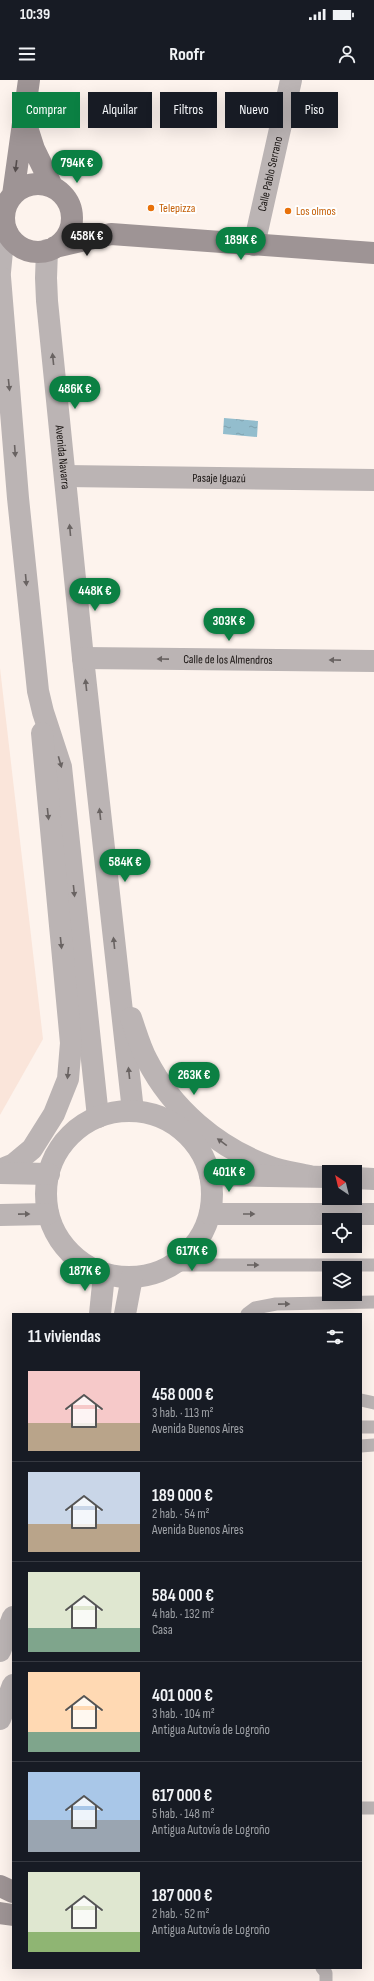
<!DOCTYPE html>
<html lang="es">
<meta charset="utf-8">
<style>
body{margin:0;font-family:"Sofia Sans Condensed",sans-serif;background:#242831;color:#f1f3f6;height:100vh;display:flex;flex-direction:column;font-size:15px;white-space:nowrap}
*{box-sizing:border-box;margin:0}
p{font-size:13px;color:#9ea1a6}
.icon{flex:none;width:22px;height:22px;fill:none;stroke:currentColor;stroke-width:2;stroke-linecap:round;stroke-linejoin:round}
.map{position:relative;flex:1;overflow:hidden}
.panel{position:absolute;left:12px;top:1233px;width:350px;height:656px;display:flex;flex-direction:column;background:#171b24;border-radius:0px;box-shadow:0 4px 16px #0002}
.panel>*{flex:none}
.hud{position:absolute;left:12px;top:12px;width:350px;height:36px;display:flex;gap:8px}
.needle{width:26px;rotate:325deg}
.buttons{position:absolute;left:322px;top:1085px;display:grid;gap:8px}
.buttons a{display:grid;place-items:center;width:40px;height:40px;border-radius:0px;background:#171b24;box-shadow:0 4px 16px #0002;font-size:20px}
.price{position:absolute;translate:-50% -34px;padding:0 9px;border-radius:14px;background:#0b8043;color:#fff;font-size:13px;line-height:26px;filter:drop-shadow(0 1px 2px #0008)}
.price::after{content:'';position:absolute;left:50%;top:24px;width:12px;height:9px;margin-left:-6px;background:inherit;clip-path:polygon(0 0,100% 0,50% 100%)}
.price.current{background:#222;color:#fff}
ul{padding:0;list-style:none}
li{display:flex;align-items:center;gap:12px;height:100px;padding:0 16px}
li+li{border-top:1px solid #363941}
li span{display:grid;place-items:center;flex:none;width:112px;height:80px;border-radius:0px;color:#555}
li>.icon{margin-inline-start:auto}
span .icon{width:48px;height:48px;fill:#fffc;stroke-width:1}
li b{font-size:17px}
h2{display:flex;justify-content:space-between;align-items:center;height:48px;padding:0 16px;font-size:17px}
.chip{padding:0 14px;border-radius:0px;background:#171b24;box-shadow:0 4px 16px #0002;font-size:14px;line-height:36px}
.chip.current{background:#0b8043;color:#fff}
.status{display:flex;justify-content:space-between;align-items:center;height:28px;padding:0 20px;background:#171b24;direction:ltr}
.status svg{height:11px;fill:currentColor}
header{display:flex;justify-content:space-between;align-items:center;height:52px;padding:0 16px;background:#171b24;font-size:18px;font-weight:700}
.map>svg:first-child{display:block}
.built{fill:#fae5da}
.water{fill:url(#water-ripples)}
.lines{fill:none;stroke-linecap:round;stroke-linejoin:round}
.lane{stroke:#bbb4b4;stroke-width:13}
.street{stroke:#bbb4b4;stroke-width:22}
.secondary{stroke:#9e9495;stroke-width:22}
.oneway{fill:#544c4c}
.oneway2{fill:#696362}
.food-dot{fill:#e8710a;stroke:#fff;stroke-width:1.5}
.labels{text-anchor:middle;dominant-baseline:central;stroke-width:4;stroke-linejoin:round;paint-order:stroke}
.street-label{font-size:12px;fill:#171210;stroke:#fff}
.food-label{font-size:12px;fill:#c56008;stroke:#fff;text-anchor:start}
</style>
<div class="status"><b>10:39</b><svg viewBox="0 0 49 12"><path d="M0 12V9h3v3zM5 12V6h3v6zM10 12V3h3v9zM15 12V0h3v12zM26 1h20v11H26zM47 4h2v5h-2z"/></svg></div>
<header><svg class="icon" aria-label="menu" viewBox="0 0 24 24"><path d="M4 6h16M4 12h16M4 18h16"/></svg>Roofr<svg class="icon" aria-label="person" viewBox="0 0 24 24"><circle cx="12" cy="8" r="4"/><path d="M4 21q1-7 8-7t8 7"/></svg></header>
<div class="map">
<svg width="374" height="1901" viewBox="0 0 374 1901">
<defs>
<pattern id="water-ripples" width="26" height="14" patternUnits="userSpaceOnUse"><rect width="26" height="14" fill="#93bdcd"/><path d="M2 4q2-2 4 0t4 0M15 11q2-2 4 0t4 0" fill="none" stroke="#7ea1af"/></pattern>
</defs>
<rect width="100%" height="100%" fill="#fdf3ed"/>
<!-- built -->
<path class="built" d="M 0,588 L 43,959 L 0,1035 Z"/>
<!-- water -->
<path class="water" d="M 224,338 L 258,341 L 257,357 L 223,354 Z"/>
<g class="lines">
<!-- lane -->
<path class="lane" d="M 172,1185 L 374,1185
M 247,1234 L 255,1228 L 276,1224 L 374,1222
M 361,1320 L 374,1323
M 361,1347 L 374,1347
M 361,1366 L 374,1365
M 361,1728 L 374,1728
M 322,1888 L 326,1893 L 326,1901"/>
<!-- street -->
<g class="street">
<path id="s1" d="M 254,165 L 291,0"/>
<path id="s2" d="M 47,170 L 46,198 L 47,221 L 83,578 L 133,1031"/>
<path d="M 0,192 L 2,171 L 7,152"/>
<path d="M 0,197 L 18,418 L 38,611 L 43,632 L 61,687 L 98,1037"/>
<path id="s3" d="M 65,396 L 374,400"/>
<path id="s4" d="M 83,578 L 374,581"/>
<path d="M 131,938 C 136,952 140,967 147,980 C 172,1029 217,1067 268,1086 C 281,1091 296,1093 309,1096"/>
<circle cx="129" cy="1114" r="83"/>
<path d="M 0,1090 L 14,1084 L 32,1069 L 54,1034 L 68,999 L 71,963 L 42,653"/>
<path d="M 0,1093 L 49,1094"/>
<path d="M 210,1095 L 329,1097"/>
<path d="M 355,1098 L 374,1099"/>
<path d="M 210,1134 L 374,1134"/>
<path d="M 0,1135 L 48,1134"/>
<path d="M 100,1234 L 104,1194"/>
<path d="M 125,1234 L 132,1197"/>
<path d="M 0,1571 L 13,1537"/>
<path d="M 0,1639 L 13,1605"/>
</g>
<!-- secondary -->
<path class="secondary" d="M 25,41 L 34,69 L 52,106
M4 138a34 34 0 1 1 68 0a34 34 0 1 1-68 0Z
M 13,115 L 29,0
M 55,167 L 111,154 L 374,173
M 0,1806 L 13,1812
M 0,1833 L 13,1835"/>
</g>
<!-- one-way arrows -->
<defs><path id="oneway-solid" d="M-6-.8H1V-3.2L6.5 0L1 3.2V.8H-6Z"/></defs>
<use class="oneway" href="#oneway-solid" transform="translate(16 86) rotate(97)"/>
<g class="oneway2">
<use href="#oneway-solid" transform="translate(53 279) rotate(-96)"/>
<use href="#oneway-solid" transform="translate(9 305) rotate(84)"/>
<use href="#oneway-solid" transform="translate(15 371) rotate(86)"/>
<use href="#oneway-solid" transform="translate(70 450) rotate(-95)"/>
<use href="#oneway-solid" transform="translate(26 500) rotate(85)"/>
<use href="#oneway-solid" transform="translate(163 579) rotate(-179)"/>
<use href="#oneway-solid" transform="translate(335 580) rotate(-179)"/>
<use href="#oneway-solid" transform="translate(86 605) rotate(-96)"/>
<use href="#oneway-solid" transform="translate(60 682) rotate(74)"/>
<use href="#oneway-solid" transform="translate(48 734) rotate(84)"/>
<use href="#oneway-solid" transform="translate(100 734) rotate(-96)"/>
<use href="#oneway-solid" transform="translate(74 811) rotate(84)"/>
<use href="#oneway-solid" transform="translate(61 863) rotate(84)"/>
<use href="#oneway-solid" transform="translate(114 863) rotate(-96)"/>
<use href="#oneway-solid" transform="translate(68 993) rotate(96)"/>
<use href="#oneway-solid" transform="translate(129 993) rotate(-96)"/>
<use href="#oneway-solid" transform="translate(222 1062) rotate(-144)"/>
<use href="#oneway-solid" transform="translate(24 1134) rotate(-1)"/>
<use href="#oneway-solid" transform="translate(249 1134)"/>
<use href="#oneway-solid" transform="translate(253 1185)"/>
<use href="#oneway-solid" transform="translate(284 1224) rotate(-1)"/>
</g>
<!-- markers -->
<g class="food-dot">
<circle cx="151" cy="128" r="4"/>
<circle cx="288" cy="131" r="4"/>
</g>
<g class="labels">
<!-- street labels -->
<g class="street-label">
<text stroke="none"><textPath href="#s1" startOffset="73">Calle Pablo Serrano</textPath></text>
<text stroke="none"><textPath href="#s2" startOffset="208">Avenida Navarra</textPath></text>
<text stroke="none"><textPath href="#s3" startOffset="154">Pasaje Iguazú</textPath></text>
<text stroke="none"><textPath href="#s4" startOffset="145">Calle de los Almendros</textPath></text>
</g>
<!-- food labels -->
<g class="food-label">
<text x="159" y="128">Telepizza</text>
<text x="296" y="131">Los olmos</text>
</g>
</g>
</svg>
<div class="buttons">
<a><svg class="needle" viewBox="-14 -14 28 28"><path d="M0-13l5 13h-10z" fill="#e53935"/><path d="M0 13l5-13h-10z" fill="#9ea1a6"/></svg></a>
<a><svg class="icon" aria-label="locate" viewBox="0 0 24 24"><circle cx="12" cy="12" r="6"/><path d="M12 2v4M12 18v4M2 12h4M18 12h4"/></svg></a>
<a><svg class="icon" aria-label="layers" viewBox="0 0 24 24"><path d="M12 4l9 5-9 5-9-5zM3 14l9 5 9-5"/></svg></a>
</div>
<b class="price" style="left:77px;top:104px">794K €</b>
<b class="price current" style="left:87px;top:177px">458K €</b>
<b class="price" style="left:241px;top:181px">189K €</b>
<b class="price" style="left:75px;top:330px">486K €</b>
<b class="price" style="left:95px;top:532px">448K €</b>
<b class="price" style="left:229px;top:562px">303K €</b>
<b class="price" style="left:125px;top:803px">584K €</b>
<b class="price" style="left:194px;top:1016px">263K €</b>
<b class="price" style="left:229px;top:1113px">401K €</b>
<b class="price" style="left:192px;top:1192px">617K €</b>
<b class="price" style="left:85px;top:1212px">187K €</b>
<div class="hud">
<a class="chip current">Comprar</a>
<a class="chip">Alquilar</a>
<a class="chip">Filtros</a>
<a class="chip">Nuevo</a>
<a class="chip">Piso</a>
</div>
<section class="panel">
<h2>11 viviendas<svg class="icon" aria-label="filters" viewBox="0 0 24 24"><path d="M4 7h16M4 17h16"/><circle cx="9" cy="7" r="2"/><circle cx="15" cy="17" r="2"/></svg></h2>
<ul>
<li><span style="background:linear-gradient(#f6c9c9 65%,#b9a48a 0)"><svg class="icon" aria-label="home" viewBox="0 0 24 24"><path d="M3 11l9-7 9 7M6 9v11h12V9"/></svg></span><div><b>458 000 €</b><p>3 hab. · 113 m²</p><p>Avenida Buenos Aires</p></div></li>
<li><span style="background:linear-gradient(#c9d6e8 65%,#b9a48a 0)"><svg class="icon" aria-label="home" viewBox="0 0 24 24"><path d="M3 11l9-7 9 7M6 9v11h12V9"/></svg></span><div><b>189 000 €</b><p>2 hab. · 54 m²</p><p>Avenida Buenos Aires</p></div></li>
<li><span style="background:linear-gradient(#dfe7d0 70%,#7fa58c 0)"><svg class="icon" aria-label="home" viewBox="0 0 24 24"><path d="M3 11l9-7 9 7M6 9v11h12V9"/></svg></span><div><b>584 000 €</b><p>4 hab. · 132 m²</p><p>Casa</p></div></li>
<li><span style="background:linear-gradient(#ffd9b3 75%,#7fa58c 0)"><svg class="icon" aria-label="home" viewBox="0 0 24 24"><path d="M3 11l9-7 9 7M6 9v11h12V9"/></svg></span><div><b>401 000 €</b><p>3 hab. · 104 m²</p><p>Antigua Autovía de Logroño</p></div></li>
<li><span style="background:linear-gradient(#a9c7e8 60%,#9aa5b1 0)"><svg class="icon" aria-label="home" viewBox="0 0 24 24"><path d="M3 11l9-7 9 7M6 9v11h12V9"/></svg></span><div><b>617 000 €</b><p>5 hab. · 148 m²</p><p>Antigua Autovía de Logroño</p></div></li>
<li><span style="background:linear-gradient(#dfe7d0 75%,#8fb573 0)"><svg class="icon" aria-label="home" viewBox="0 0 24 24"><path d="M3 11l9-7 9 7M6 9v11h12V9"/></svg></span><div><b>187 000 €</b><p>2 hab. · 52 m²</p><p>Antigua Autovía de Logroño</p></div></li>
</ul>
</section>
</div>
